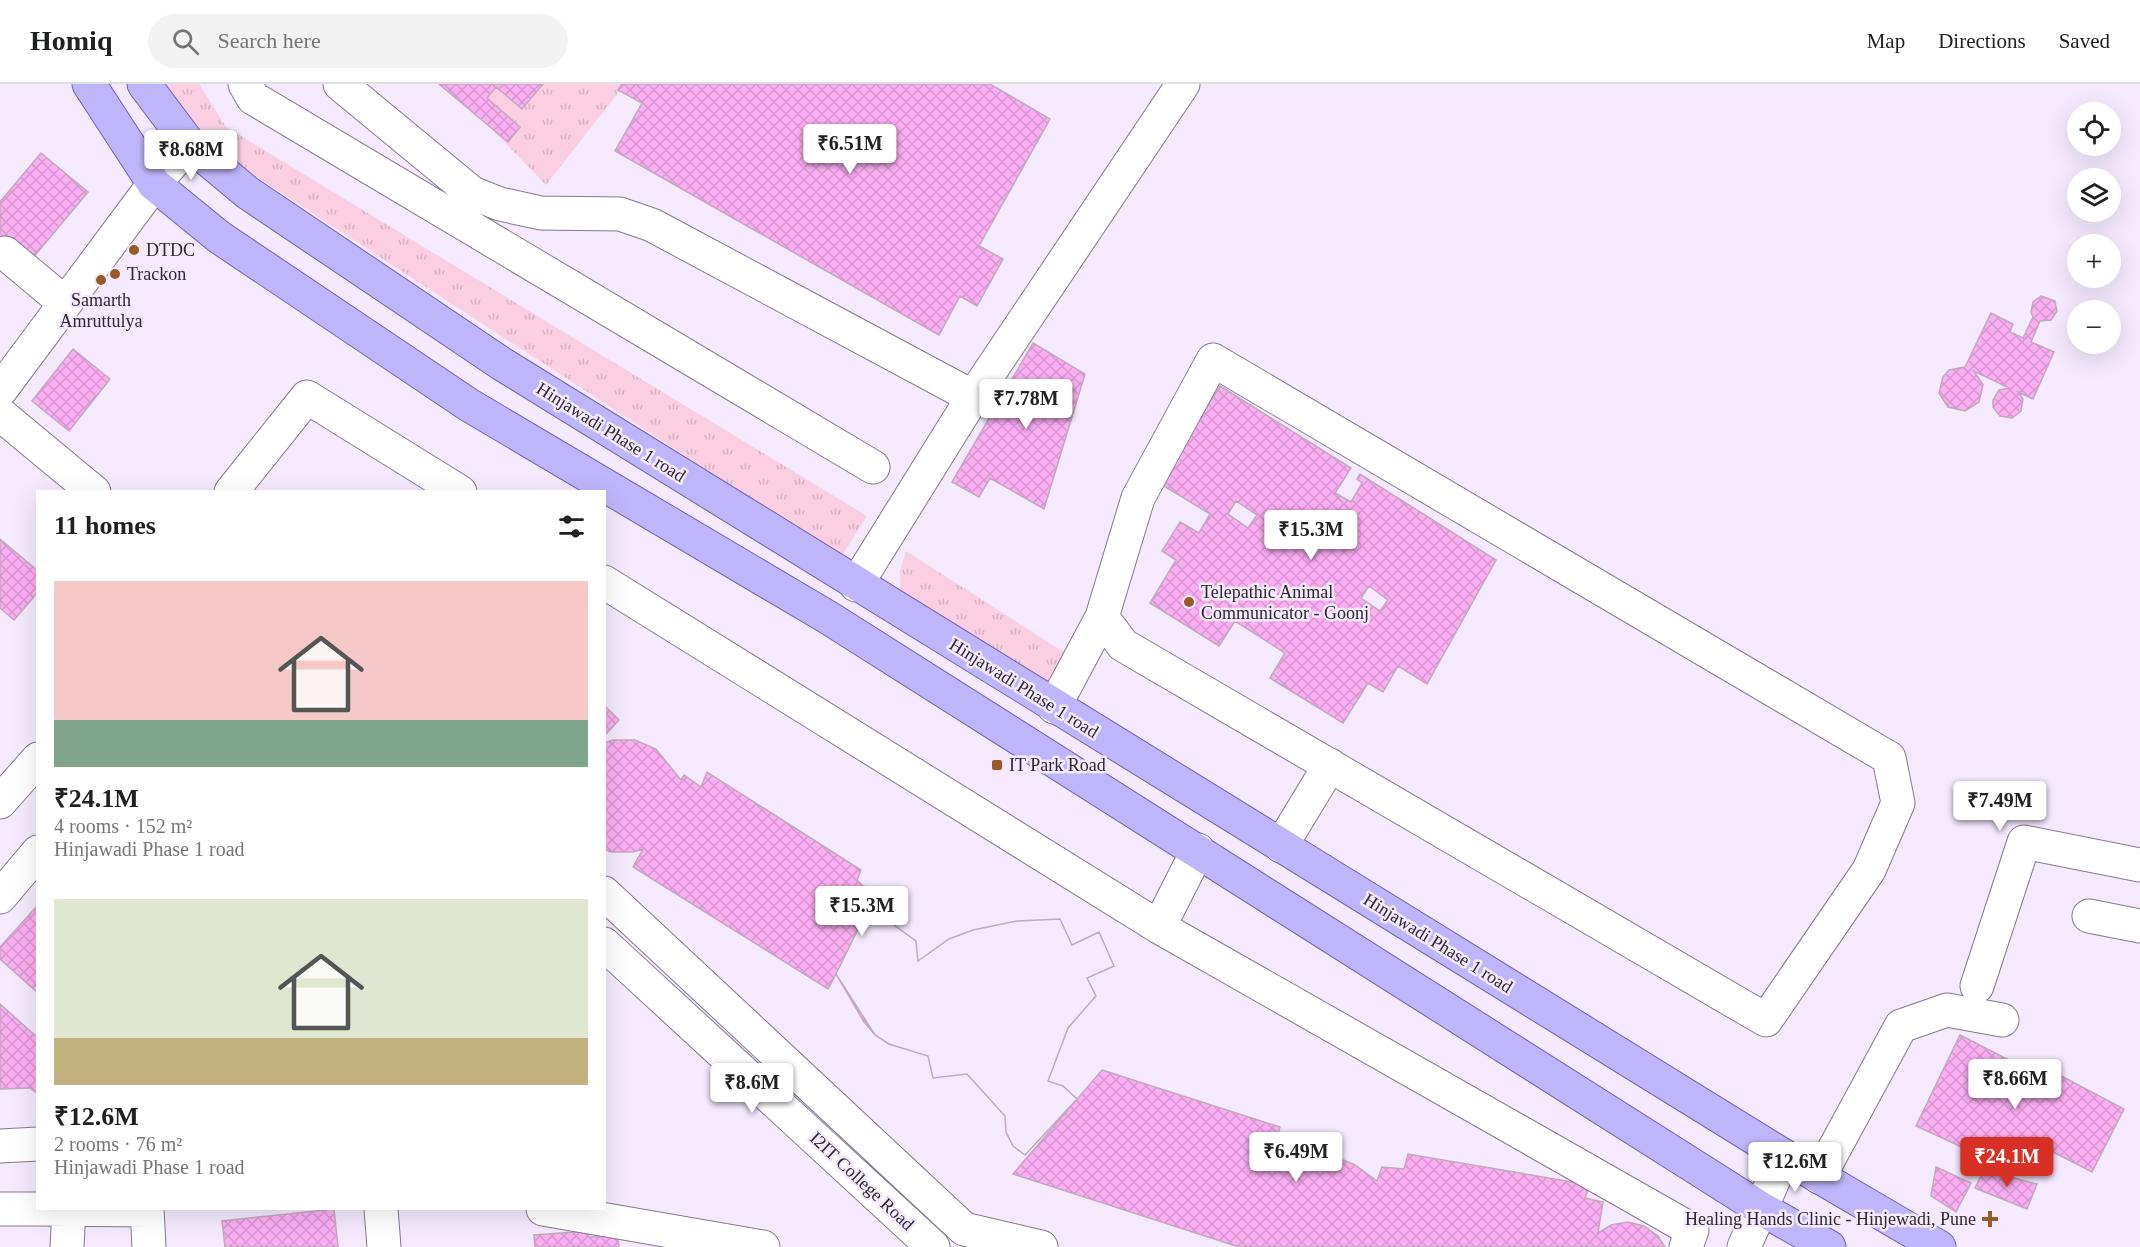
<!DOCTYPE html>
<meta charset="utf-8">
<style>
body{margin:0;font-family:"Times New Roman",serif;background:#f2f2f2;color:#202124;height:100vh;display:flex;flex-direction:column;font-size:22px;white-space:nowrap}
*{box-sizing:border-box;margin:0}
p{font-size:20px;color:#757577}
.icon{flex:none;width:33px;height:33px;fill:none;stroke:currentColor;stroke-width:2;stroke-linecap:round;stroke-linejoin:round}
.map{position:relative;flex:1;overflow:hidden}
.drawer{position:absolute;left:36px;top:406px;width:570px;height:720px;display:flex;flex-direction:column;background:#fff;border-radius:0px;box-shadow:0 6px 24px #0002}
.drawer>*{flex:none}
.fabs{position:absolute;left:2067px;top:18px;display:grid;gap:12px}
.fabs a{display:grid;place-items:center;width:54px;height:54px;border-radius:50%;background:#fff;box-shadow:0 6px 24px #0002;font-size:30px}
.price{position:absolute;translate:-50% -51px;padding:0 14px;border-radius:6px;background:#fff;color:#222;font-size:20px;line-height:39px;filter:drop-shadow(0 2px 3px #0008)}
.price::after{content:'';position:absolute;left:50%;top:36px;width:18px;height:14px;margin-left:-9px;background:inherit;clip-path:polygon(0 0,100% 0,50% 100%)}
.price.active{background:#d93025;color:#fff}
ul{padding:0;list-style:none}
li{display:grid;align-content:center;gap:12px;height:318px;padding:0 18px}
li span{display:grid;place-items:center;height:186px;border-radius:0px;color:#555}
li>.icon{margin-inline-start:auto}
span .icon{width:108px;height:108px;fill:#fffc;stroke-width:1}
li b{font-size:26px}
h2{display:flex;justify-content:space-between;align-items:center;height:72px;padding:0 18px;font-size:26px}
header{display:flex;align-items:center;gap:36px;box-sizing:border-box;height:84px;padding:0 30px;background:#fff;border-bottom:2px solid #e0e0e0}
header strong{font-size:28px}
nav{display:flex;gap:33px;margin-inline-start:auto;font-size:21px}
.search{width:420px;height:54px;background:#f2f2f2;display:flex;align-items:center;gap:15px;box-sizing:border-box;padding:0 21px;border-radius:33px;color:#757577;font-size:22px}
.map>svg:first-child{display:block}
.grass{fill:url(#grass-tufts)}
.building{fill:url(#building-cross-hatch);stroke:#c0aabd;stroke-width:1.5;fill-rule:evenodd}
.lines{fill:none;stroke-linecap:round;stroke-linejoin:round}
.minor-casing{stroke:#84788f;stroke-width:35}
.major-casing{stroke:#7063b1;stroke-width:35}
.minor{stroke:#fff;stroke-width:33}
.major{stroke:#bfb5fa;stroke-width:33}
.poi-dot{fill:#9a5925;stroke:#f4e9fd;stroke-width:2}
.labels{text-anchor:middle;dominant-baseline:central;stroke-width:5;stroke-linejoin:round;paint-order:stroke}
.poi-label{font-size:18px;fill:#2d2831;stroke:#f4e9fd;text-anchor:start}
.street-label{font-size:18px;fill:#2d2831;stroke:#f4e9fd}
</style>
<header>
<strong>Homiq</strong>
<div class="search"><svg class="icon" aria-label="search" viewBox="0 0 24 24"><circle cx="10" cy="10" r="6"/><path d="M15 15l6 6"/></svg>Search here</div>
<nav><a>Map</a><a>Directions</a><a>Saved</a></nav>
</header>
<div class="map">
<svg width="2140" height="1163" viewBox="0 0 2140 1163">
<defs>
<pattern id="grass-tufts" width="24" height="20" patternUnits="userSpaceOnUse" patternTransform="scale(1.5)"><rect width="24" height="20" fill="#fbcfe1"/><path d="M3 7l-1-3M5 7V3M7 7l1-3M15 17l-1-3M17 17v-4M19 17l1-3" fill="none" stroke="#d7b2c2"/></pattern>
<pattern id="building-cross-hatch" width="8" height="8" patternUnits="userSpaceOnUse" patternTransform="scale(1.5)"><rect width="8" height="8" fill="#fcaef3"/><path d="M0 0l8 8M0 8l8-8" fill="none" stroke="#d896d1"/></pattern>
</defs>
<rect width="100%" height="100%" fill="#f4e9fd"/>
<!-- grass -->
<path class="grass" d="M 162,0 L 199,0 L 226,43 L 867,432 L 841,473 L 220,69 Z
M 448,0 L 625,0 L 546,101 Z
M 906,467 L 1070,572 L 1051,610 L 901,514 L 900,488 Z"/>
<!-- building -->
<path class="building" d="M 439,0 L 543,0 L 522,25 L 496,3 L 487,14 L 520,43 L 508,58 Z
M 622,0 L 990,0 L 1050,35 L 979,162 L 1003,175 L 977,222 L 960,212 L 939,251 L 615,67 L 642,19 L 618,6 Z
M 41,69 L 88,108 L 31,176 L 0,150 L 0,118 Z
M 2041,212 L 2055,217 L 2057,227 L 2051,236 L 2040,237 L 2031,258 L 2054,268 L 2033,315 L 2018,308 L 2023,315 L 2021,327 L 2012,334 L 2000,332 L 1993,323 L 1993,316 L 1999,306 L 2009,304 L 1974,287 L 1983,301 L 1979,318 L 1965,327 L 1948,323 L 1939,309 L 1943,293 L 1949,286 L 1965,283 L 1991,229 L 2013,240 L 2010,248 L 2023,254 L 2033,233 L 2031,228 L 2033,218 Z
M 1033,259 L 1085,290 L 1044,425 L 990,394 L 979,413 L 952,398 Z
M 73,265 L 110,295 L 69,347 L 32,317 Z
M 1220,302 L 1351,384 L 1335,409 L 1351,418 L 1362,399 L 1357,395 L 1360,390 L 1496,476 L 1427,600 L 1398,582 L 1383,608 L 1368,599 L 1343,639 L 1270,594 L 1285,569 L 1235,537 L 1219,562 L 1150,519 L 1176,476 L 1162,467 L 1180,438 L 1199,449 L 1210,430 L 1159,399 ZM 1236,417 L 1257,431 L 1248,444 L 1228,430 ZM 1369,502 L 1388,516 L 1380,527 L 1361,514 Z
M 0,455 L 38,487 L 38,508 L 14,536 L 0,524 Z
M 604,621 L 619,636 L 604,652 Z
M 613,656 L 635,656 L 656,665 L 681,696 L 684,691 L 701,703 L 707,688 L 861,786 L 857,796 L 863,802 L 873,805 L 869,823 L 916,857 L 918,877 L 949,855 L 973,846 L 1017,837 L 1060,835 L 1072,861 L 1099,848 L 1114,882 L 1087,894 L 1096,912 L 1068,944 L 1048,997 L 1063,1002 L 1077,1015 L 1025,1071 L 1013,1062 L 1006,1048 L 1005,1032 L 967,990 L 933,994 L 928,972 L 889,960 L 875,951 L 836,890 L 828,905 L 633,783 L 643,765 L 633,768 L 611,768 L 604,765 L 604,659 Z
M 38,821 L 38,909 L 0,875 L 0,863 Z
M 869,823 L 916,857 L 918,877 L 949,855 L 973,846 L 1017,837 L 1060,835 L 1072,861 L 1099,848 L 1114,882 L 1087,894 L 1096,912 L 1068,944 L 1048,997 L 1063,1002 L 1077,1015 L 1025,1071 L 1013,1062 L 1006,1048 L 1005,1032 L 967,990 L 933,994 L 928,972 L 889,960 L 875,951 L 864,938 L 836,890 Z
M 0,920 L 38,954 L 38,1010 L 30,1004 L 0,1005 Z
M 1960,951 L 2048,996 L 2052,987 L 2124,1025 L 2092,1088 L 2024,1053 L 2009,1085 L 1916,1042 Z
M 1102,986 L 1280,1043 L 1276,1056 L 1334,1072 L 1355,1081 L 1377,1097 L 1382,1083 L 1404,1085 L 1408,1070 L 1590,1101 L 1585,1114 L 1603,1118 L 1598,1149 L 1611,1141 L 1628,1138 L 1644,1142 L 1658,1152 L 1665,1163 L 1239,1163 L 1013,1090 Z
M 1936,1083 L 1971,1099 L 1956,1128 L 1931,1112 Z
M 1984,1086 L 2037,1100 L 2027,1125 L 1975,1104 Z
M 334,1125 L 338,1163 L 225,1163 L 222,1137 Z
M 588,1147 L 589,1153 L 618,1151 L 619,1163 L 535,1163 L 534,1151 Z"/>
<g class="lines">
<!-- minor casing -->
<g class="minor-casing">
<path id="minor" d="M 245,0 L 253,14 L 873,383
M 340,0 L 472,109 L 500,120 L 541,129 L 620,130 L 652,141 L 973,313
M 5,169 L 65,219
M 0,307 L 154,100 L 189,60
M 0,330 L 94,408
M 231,408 L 307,313 L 460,408
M 604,498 L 1159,843 L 1692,1146 L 1686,1163
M 856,501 L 973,313 L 1183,0
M 1054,623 L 1102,533 L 1138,414 L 1213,276 L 1889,674 L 1898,719 L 1869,786 L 1766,936 L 1123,561 L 1102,533
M 0,718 L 38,675
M 1281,762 L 1330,681
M 604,809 L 964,1145 L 1041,1163
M 0,813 L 38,768
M 2089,832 L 2140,842
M 1159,843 L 1198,766
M 604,860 L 933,1163
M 1977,902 L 2024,758 L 2140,781
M 0,1062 L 38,1060
M 1819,1093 L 1901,942 L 1947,926 L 2002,936
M 0,1125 L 38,1125
M 40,1125 L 147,1126
M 147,1125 L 149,1163
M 381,1125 L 384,1163
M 543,1125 L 763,1163
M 67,1163 L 69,1125
M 1744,1163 L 1784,1072"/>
</g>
<!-- major casing -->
<g class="major-casing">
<path id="major" d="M 89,0 L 154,100 L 219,153 L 469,321 L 829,534 L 1760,1124 L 1829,1163
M 144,0 L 189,60 L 248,109 L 502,280 L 1784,1072 L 1939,1163"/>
</g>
<!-- minor -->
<use href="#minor" class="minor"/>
<!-- major -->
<use href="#major" class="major"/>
</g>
<!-- markers -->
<g class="poi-dot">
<circle cx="134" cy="166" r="6"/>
<circle cx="115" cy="190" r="6"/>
<circle cx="101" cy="196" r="6"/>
<circle cx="1189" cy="518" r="6"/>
<rect x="991" y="675" width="12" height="12" rx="3"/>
<path d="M1987 1126h6v6h6v6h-6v6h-6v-6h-6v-6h6z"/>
</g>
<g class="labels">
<!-- poi labels -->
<g class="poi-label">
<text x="146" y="166">DTDC</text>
<text x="127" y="190">Trackon</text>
<text x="101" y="216" text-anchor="middle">Samarth<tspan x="101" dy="21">Amruttulya</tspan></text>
<text x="1201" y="508">Telepathic Animal<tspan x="1201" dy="21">Communicator - Goonj</tspan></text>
<text x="1009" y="681">IT Park Road</text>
<text x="1976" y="1135" text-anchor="end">Healing Hands Clinic - Hinjewadi, Pune</text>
</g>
<!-- street labels -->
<g class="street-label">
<text transform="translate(611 348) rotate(32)">Hinjawadi Phase 1 road</text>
<text transform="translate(1024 604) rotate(32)">Hinjawadi Phase 1 road</text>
<text transform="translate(1438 859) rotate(32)">Hinjawadi Phase 1 road</text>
<text transform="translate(862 1097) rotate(43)">I2IT College Road</text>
</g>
</g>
</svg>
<div class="fabs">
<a><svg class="icon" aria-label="locate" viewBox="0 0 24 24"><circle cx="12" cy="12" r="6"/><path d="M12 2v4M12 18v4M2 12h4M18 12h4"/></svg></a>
<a><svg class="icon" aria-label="layers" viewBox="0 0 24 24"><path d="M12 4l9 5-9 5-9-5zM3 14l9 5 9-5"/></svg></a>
<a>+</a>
<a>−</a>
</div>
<b class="price" style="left:850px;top:91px">₹6.51M</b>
<b class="price" style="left:191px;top:97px">₹8.68M</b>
<b class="price" style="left:1026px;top:346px">₹7.78M</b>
<b class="price" style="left:1311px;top:477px">₹15.3M</b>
<b class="price" style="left:2000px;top:748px">₹7.49M</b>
<b class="price" style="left:862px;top:853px">₹15.3M</b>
<b class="price" style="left:2015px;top:1026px">₹8.66M</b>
<b class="price" style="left:752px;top:1030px">₹8.6M</b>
<b class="price" style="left:1296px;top:1099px">₹6.49M</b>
<b class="price active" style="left:2007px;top:1104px">₹24.1M</b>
<b class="price" style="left:1795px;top:1109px">₹12.6M</b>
<section class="drawer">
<h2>11 homes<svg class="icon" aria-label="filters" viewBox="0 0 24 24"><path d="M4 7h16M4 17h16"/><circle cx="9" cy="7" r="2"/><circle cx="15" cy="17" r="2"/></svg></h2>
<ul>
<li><span style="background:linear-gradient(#f6c9c9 75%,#7fa58c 0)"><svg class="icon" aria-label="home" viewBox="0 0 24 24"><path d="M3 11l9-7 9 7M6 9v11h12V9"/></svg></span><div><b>₹24.1M</b><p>4 rooms · 152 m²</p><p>Hinjawadi Phase 1 road</p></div></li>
<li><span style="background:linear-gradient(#dfe7d0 75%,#c2b280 0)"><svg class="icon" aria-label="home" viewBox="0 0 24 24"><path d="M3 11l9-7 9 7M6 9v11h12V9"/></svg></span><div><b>₹12.6M</b><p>2 rooms · 76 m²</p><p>Hinjawadi Phase 1 road</p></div></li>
</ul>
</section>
</div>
